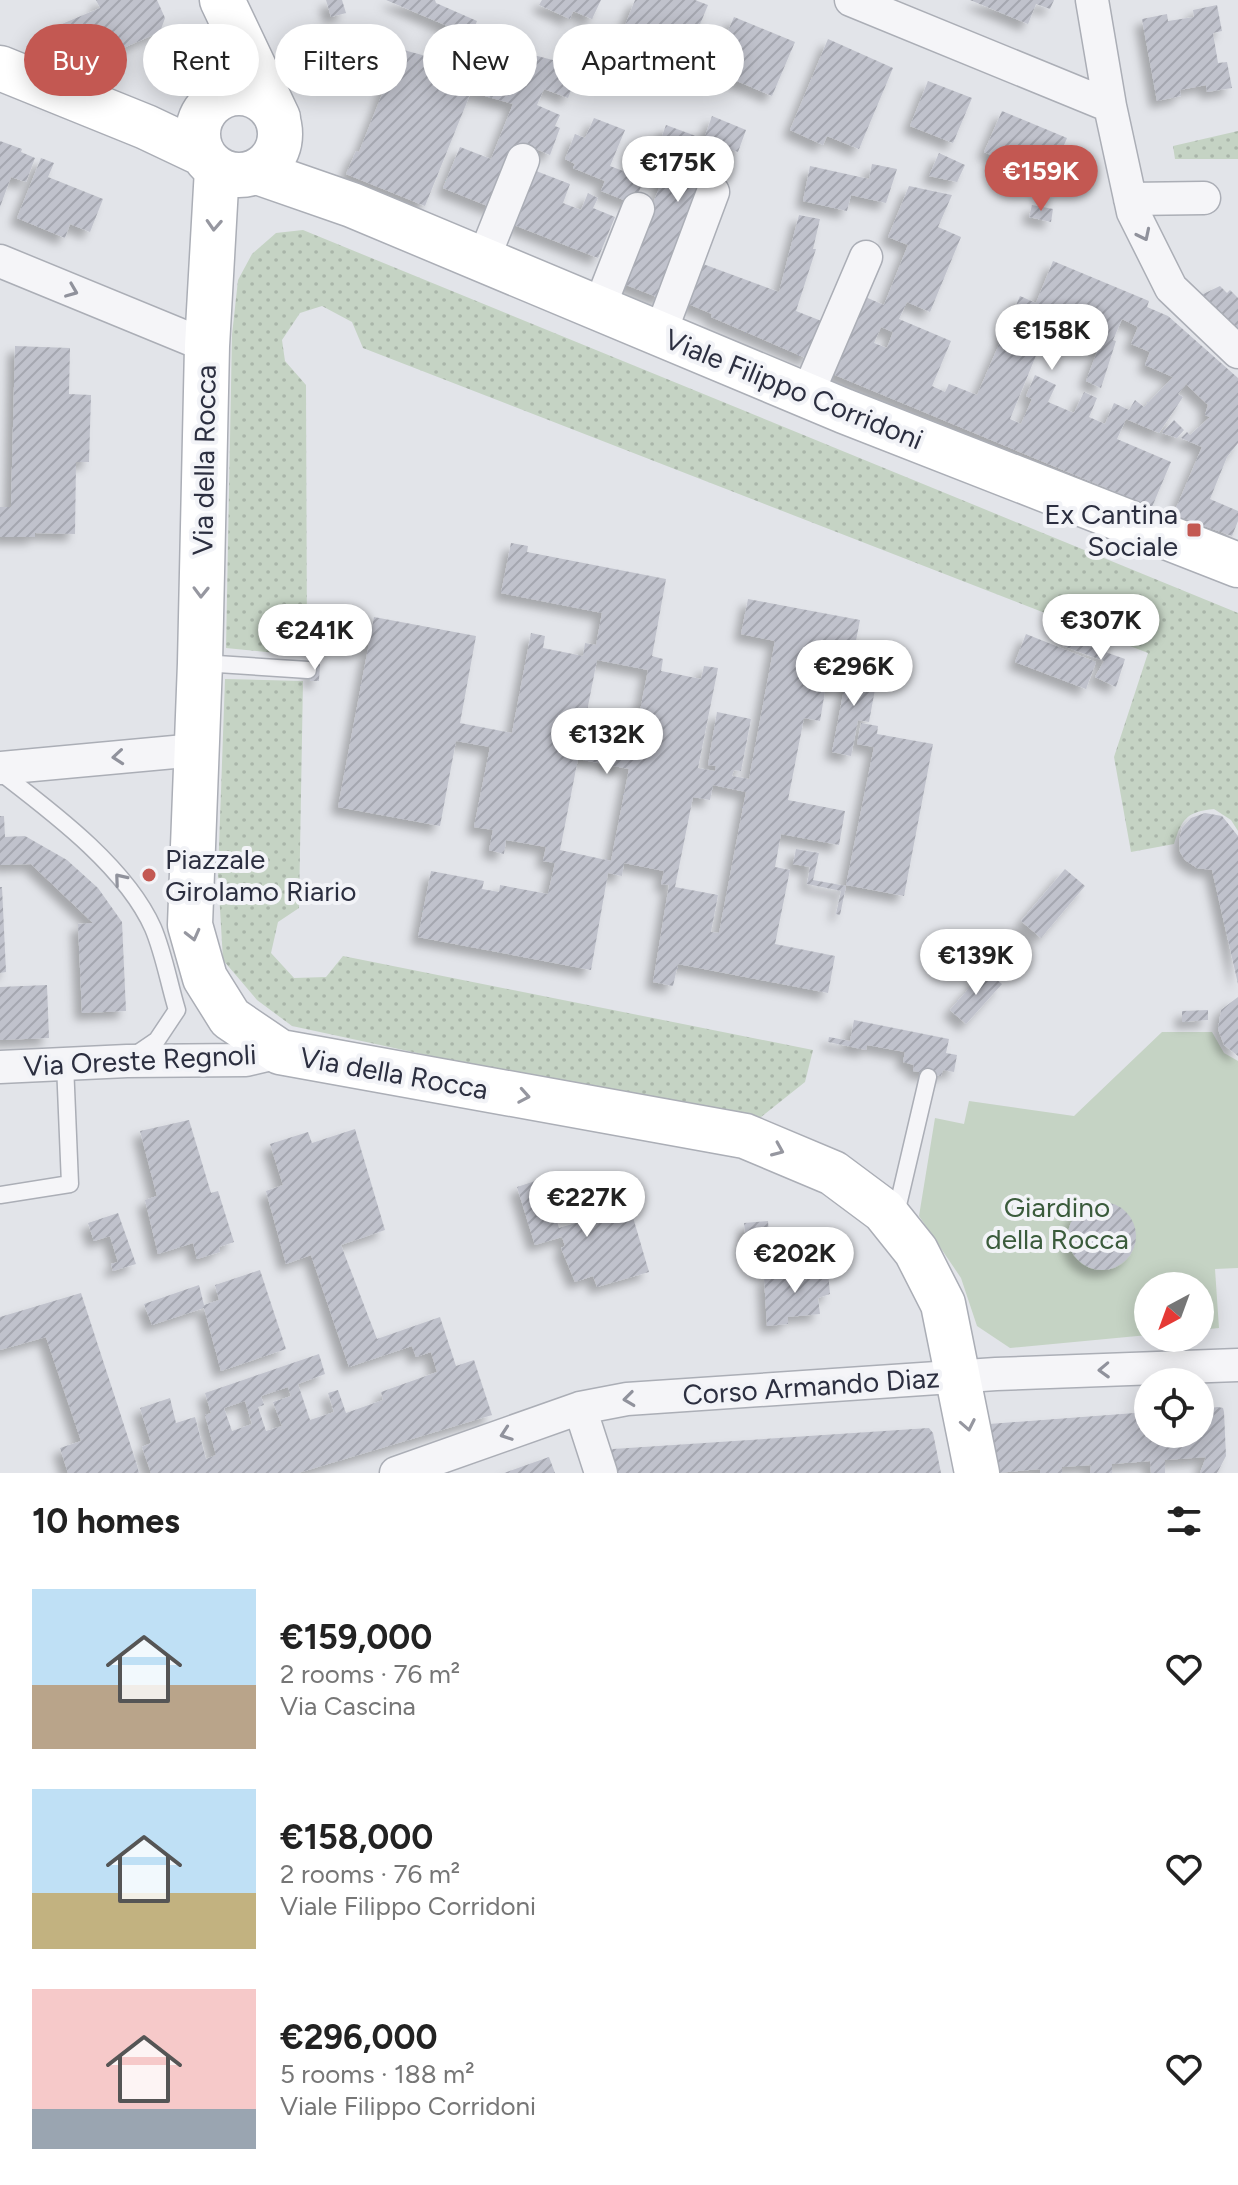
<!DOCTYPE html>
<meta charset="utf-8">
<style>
body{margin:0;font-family:Figtree,sans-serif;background:#f2f2f2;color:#222;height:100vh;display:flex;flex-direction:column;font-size:30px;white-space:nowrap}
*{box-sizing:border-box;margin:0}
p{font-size:26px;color:#767676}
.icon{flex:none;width:44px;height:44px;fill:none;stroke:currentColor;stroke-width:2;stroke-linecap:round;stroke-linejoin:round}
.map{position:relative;height:1473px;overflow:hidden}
.drawer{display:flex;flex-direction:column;background:#fff;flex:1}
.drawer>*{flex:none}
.banner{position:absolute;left:24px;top:24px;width:800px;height:72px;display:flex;gap:16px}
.needle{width:52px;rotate:221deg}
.tools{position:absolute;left:1134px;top:1272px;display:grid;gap:16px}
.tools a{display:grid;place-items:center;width:80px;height:80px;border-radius:50%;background:#fff;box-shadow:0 4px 20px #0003;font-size:40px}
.price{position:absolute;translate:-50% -68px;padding:0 18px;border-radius:28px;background:#fff;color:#222;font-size:26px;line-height:52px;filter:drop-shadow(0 2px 4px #0008)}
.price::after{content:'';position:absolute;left:50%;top:48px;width:24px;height:18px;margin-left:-12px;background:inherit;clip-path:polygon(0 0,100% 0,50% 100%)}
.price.on{background:#c35852;color:#fff}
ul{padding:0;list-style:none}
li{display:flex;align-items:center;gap:24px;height:200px;padding:0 32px}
li span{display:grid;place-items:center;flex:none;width:224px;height:160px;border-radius:0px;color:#555}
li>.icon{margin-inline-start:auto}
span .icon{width:96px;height:96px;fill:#fffc;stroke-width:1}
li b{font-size:34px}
h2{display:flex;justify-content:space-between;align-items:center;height:96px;padding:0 32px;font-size:34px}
.pill{padding:0 28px;border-radius:36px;background:#fff;box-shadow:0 4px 20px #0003;font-size:28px;line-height:72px}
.pill.on{background:#c35852;color:#fff}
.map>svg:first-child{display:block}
.grass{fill:url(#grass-dots)}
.park{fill:#c5d3c4}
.building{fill:url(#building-hatch);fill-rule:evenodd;filter:url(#shadow)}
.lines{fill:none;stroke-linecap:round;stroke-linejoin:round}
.lane-casing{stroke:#abaeb6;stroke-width:19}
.street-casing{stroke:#abaeb6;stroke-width:35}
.secondary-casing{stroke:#abaeb6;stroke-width:47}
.lane{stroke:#f5f5f8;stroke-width:16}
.street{stroke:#f5f5f8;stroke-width:32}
.secondary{stroke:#fff;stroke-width:44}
.oneway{stroke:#9697a0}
.oneway2{stroke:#90929c}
.poi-dot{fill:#c35852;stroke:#f2f3f7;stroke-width:3}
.labels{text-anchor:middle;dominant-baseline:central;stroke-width:8;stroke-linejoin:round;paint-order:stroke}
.street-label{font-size:28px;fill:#2c2f40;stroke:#f2f3f7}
.poi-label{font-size:28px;fill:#2c2f40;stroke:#f2f3f7;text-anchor:end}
.park-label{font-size:28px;fill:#3a5b3b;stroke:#f2f3f7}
</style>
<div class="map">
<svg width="1238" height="1473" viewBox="0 0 1238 1473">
<defs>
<pattern id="grass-dots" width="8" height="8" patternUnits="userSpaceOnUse" patternTransform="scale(2)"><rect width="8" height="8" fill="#c5d3c4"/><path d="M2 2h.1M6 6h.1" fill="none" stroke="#a9b5a9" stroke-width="1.8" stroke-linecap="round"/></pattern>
<pattern id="building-hatch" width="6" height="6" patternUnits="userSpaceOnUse" patternTransform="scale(2)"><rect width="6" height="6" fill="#c0c2cc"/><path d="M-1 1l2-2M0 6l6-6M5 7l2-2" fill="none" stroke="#a5a7b0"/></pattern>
<filter id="shadow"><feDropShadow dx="-7" dy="7" stdDeviation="4" flood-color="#0004"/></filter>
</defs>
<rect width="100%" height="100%" fill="#e2e4e9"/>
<!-- grass -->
<path class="grass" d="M 1238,131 L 1238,159 L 1175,159 L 1173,146 Z
M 303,230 L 1238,613 L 1238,831 L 1231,820 L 1214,809 C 1187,812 1182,818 1174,844 L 1131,852 L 1114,757 L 1148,653 L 363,348 L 352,322 L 322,306 L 300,313 L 282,340 L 285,361 L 306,385 L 307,656 L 226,648 L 232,335 L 238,280 L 252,254 L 276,233 Z
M 225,679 L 303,681 L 299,908 L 278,922 L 271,953 L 294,978 L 326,977 L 343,956 L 813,1050 L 805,1082 L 751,1125 L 292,1026 L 257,1000 L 223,960 L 218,875 Z"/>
<!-- park -->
<path class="park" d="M 1162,1032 L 1212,1032 L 1224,1053 L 1238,1061 L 1238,1268 L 1215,1269 L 1219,1328 L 1200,1330 L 1200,1286 L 1148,1286 L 1148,1335 L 1010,1348 L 977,1326 L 961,1278 L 919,1216 L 935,1118 L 964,1124 L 969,1101 L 1074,1116 Z"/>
<!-- building -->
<path class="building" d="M 96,0 L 157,0 L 165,18 L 160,32 L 75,69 L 57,63 L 50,45 L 57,26 L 100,8 Z
M 326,0 L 342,0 L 346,13 L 331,17 Z
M 386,0 L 435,0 L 436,3 L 477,21 L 471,36 Z
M 542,0 L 601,0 L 592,19 L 573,11 L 570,19 L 539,5 Z
M 635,0 L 695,0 L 708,5 L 684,63 L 620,38 Z
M 970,0 L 1054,0 L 1050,9 L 1036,4 L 1028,24 Z
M 1217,5 L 1222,31 L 1213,33 L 1218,63 L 1227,62 L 1232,88 L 1207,92 L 1206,85 L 1180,90 L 1181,96 L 1157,101 L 1142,19 L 1167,14 L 1168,21 L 1194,17 L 1193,10 Z
M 734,17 L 795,42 L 772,96 L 711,70 Z
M 828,39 L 893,68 L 859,149 L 827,136 L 823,145 L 790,130 Z
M 400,49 L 503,77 L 514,50 L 580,67 L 568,98 L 544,89 L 537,105 L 560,115 L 555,126 L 560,128 L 550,155 L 522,143 L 495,209 L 443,188 L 460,147 L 491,159 L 513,104 L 471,92 L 425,206 L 346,174 L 356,151 L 359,152 Z
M 928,81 L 972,98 L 953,143 L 910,126 Z
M 1002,111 L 1067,138 L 1049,180 L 984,152 Z
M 712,116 L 746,130 L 738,152 L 724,147 L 662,299 L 621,283 L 676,146 L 662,136 L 666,125 L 704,139 Z
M 594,118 L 625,130 L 610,166 L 644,179 L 634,204 L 601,191 L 605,181 L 573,168 L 575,164 L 565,159 L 575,134 L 585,138 Z
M 0,141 L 22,149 L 21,152 L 35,158 L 26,182 L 11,177 L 0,207 Z
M 939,153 L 965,165 L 957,182 L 929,176 Z
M 41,158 L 54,163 L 48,177 L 103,199 L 90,232 L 70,224 L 65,238 L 17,218 Z
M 872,164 L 897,169 L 886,203 L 851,195 L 847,211 L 803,201 L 810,166 L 869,179 Z
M 536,171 L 570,184 L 563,203 L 581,210 L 588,193 L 598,198 L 593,208 L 615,217 L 598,258 L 514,225 Z
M 909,186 L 952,195 L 938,227 L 961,237 L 930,312 L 907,302 L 899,319 L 951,341 L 932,386 L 945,392 L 949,384 L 977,395 L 1020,296 L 1036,303 L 1053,261 L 1149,301 L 1147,307 L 1168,316 L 1238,378 L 1238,443 L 1227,457 L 1210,499 L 1238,511 L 1238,521 L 1232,536 L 1173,515 L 1202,447 L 1181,438 L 1187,432 L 1190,435 L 1210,417 L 1205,415 L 1208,405 L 1186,384 L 1178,394 L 1183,397 L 1159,433 L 1126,419 L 1117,439 L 1171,462 L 1152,507 L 830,373 L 863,296 L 884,305 L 908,245 L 888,237 ZM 1053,314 L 1103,336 L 1086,381 L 1101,388 L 1116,341 L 1113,340 L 1122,319 L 1138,327 L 1131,344 L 1150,352 L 1145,365 L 1173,377 L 1144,407 L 1135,400 L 1129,410 L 1114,403 L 1105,424 L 1089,417 L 1097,398 L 1084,392 L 1074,413 L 1048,402 L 1056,385 L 1035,375 L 1026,396 L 1032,399 L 1021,424 L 1010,419 ZM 881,327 L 893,332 L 887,348 L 874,343 Z
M 1032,205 L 1053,209 L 1051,222 L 1029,217 Z
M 799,215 L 820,219 L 813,249 L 816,249 L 796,311 L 824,322 L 808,359 L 711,317 L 712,314 L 686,303 L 703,264 L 779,292 Z
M 1220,286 L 1227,293 L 1230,290 L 1238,298 L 1238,335 L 1199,296 Z
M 15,346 L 70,348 L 69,394 L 91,395 L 89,462 L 76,462 L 75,534 L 35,533 L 35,537 L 0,537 L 0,507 L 11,507 Z
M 1174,420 L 1184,430 L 1177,438 L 1162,433 Z
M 511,543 L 528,546 L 527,552 L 666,579 L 652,656 L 663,659 L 661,671 L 701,679 L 704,666 L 718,668 L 698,768 L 715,771 L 716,766 L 708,765 L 717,712 L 751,719 L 741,771 L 734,770 L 732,776 L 749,779 L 775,641 L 741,634 L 748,599 L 860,620 L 853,656 L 845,654 L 839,687 L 826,685 L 820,721 L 804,718 L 788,800 L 845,811 L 839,845 L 781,834 L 775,867 L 790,870 L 775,944 L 835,956 L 828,993 L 678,964 L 673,986 L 653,982 L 669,885 L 661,884 L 664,871 L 624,863 L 622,876 L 608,873 L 591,970 L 418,937 L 431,871 L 484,881 L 482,889 L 499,892 L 500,885 L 548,894 L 555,863 L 543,861 L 546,847 L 506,840 L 504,854 L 489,850 L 493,830 L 474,827 L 490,747 L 456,741 L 440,826 L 338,807 L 374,617 L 476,636 L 460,723 L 512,733 L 531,633 L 545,636 L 543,648 L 583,656 L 585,643 L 596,645 L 602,613 L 501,593 ZM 597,660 L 648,670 L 631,757 L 580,747 ZM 578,759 L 629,769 L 611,861 L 560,850 ZM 713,785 L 746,792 L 719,933 L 711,932 L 718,895 L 675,887 L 693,797 L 710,800 Z
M 1026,634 L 1096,662 L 1086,689 L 1015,662 Z
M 1066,638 L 1125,659 L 1116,687 L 1095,677 L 1104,661 L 1063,646 Z
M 311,663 L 320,664 L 319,681 L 310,681 Z
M 848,668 L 878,673 L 869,722 L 858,720 L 851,756 L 832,752 Z
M 861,723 L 878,726 L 877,734 L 933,744 L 904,896 L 846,885 L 874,747 L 857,744 Z
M 1205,813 L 1222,816 L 1238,836 L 1238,984 L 1212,870 L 1197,868 L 1185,860 L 1180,852 L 1179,840 L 1182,828 L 1191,818 Z
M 0,816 L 4,816 L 5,837 L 25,836 L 67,860 L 98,888 L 122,922 L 126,1011 L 82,1013 L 78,924 L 93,923 L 31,864 L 0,865 Z
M 796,849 L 819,853 L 813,880 L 846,886 L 840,915 L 836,914 L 841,891 L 807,884 L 810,867 L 793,864 Z
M 1065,869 L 1085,886 L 1041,938 L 1021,921 Z
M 0,887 L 2,887 L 6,972 L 0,973 Z
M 985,970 L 1002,984 L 966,1024 L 950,1010 Z
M 47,985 L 49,1038 L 0,1040 L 0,987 Z
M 1238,997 L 1238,1056 L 1224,1045 L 1218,1029 L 1221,1010 Z
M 1208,1010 L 1208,1020 L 1182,1022 L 1182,1011 Z
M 854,1020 L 949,1039 L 946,1053 L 957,1055 L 954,1072 L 943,1070 L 941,1076 L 913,1071 L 914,1065 L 903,1062 L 905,1052 L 867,1045 L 866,1050 L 828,1042 L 829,1037 L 850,1041 Z
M 189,1120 L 211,1193 L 218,1191 L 234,1242 L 219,1247 L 220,1252 L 197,1259 L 193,1243 L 158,1254 L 145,1200 L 157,1196 L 140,1131 Z
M 355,1129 L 385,1230 L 341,1245 L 377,1339 L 440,1317 L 456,1366 L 474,1360 L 492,1415 L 298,1473 L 151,1473 L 142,1447 L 151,1443 L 140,1408 L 170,1398 L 176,1423 L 195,1417 L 206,1459 L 216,1455 L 205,1415 L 211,1413 L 205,1393 L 319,1354 L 325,1374 L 298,1384 L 310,1420 L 334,1412 L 328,1393 L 338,1390 L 346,1413 L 383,1400 L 381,1392 L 437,1372 L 431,1352 L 416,1357 L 412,1346 L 349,1367 L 311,1255 L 286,1264 L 266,1191 L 283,1185 L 270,1144 L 308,1132 L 312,1143 ZM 288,1387 L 291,1396 L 273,1402 L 282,1426 L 266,1431 L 258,1407 L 264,1405 L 261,1396 ZM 245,1401 L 252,1424 L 232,1431 L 224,1408 Z
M 544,1178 L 559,1228 L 630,1207 L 649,1272 L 597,1287 L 593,1276 L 575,1282 L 561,1248 L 565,1246 L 562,1237 L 535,1245 L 517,1187 Z
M1068 1236a34 34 0 1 1 68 0a34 34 0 1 1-68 0Z
M 118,1213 L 136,1264 L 113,1271 L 111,1264 L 118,1262 L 110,1236 L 94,1241 L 88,1223 Z
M 768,1221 L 770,1250 L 747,1253 L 744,1223 Z
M 819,1269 L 828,1272 L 830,1294 L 818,1298 L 820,1314 L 788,1317 L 788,1324 L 767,1326 L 764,1277 Z
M 260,1270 L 286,1349 L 221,1371 L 204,1308 L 152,1325 L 144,1304 L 199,1285 L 204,1305 L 219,1300 L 215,1285 Z
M 81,1293 L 137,1465 L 139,1473 L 68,1473 L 60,1448 L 81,1441 L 46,1337 L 0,1350 L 0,1317 Z
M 1218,1407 L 1223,1408 L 1224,1412 L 1226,1456 L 1217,1473 L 1200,1473 L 1206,1457 L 1165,1460 L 1165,1473 L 1151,1473 L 1150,1461 L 1112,1464 L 1112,1473 L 1090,1473 L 1091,1465 L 1062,1467 L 1062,1473 L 1040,1473 L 1040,1469 L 997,1473 L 989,1424 L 1148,1412 L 1148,1434 L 1200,1434 L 1200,1409 Z
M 929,1428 L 933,1433 L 941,1473 L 617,1473 L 610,1454 L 610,1450 L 613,1449 Z
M 549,1457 L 555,1473 L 504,1473 Z"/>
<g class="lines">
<!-- lane casing -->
<g class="lane-casing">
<path id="lane" d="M 202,663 L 308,670
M 0,772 C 52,812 126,867 153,928 C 164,954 169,984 177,1010 L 157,1040 L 135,1055
M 0,1195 L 70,1184 L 65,1064
M 895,1218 L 928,1077"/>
</g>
<!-- street casing -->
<g class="street-casing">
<path id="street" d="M 851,0 L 1110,106
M 1092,0 L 1110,106 L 1133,212 L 1171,288 L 1238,352
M 1130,199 L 1204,198
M 483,260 L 523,160
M 0,261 L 207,346
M 599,308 L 638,209
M 660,334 L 713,192
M 807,395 L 866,257
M 0,768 L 196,750
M 0,1067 L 127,1061 L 246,1060 L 280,1052
M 580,1408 L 601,1473
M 396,1473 L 580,1408 L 627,1399 L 996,1374 L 1238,1365"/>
</g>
<!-- secondary casing -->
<g class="secondary-casing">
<path id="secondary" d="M 222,0 L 278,118
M 0,68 L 146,127 L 203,154
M198 134a41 41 0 1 1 82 0a41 41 0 1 1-82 0Z
M 217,169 L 207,346 L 200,663 L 190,925 L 205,978 L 230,1018 L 280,1052 L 745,1136 L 833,1173 L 884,1211 L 916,1251 L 943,1304 L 977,1473
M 257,172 L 352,205 L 844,411 L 1238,565"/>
</g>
<!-- lane -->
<use href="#lane" class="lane"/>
<!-- street -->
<use href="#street" class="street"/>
<!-- secondary -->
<use href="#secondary" class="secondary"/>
</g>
<!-- one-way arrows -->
<defs><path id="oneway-chevron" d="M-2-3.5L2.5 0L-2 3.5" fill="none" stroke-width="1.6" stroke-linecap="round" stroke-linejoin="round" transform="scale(2)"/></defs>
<g class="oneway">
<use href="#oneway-chevron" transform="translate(214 225) rotate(93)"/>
<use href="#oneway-chevron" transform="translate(201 592) rotate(91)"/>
<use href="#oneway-chevron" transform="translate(193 935) rotate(76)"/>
<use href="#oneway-chevron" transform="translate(524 1096) rotate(10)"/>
<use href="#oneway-chevron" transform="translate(778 1150) rotate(23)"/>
<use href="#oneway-chevron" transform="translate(968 1425) rotate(79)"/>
</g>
<g class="oneway2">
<use href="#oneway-chevron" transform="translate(1144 235) rotate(64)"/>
<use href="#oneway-chevron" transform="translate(72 291) rotate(22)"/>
<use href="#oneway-chevron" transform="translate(118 757) rotate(175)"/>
<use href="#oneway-chevron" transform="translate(120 879) rotate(-130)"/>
<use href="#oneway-chevron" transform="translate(1104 1370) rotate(178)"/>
<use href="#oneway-chevron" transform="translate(629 1399) rotate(173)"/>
<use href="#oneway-chevron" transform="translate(506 1434) rotate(161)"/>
</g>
<!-- markers -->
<g class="poi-dot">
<rect x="1186" y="522" width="16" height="16" rx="4"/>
<circle cx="149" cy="875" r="8"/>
</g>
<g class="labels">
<!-- street labels -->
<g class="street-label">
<text transform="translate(794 389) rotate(22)">Viale Filippo Corridoni</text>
<text transform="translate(204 460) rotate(-89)">Via della Rocca</text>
<text transform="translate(140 1060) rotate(-3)">Via Oreste Regnoli</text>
<text transform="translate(394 1073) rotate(10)">Via della Rocca</text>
<text transform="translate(811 1386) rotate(-4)">Corso Armando Diaz</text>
</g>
<!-- poi labels -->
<g class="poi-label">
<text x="1178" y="514">Ex Cantina<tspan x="1178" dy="32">Sociale</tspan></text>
<text x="165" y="859" text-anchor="start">Piazzale<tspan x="165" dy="32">Girolamo Riario</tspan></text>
</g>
<!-- park labels -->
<g class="park-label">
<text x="1057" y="1207">Giardino<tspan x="1057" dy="32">della Rocca</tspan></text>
</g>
</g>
</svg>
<div class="tools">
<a><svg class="needle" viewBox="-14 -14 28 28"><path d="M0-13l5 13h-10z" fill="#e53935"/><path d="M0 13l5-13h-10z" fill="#767676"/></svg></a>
<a><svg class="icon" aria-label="locate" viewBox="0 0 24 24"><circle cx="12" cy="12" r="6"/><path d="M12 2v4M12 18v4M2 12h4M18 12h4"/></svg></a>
</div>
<b class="price" style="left:678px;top:204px">€175K</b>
<b class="price on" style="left:1041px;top:213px">€159K</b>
<b class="price" style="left:1052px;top:372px">€158K</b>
<b class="price" style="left:1101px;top:662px">€307K</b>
<b class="price" style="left:315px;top:672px">€241K</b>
<b class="price" style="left:854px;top:708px">€296K</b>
<b class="price" style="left:607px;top:776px">€132K</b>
<b class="price" style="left:976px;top:997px">€139K</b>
<b class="price" style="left:587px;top:1239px">€227K</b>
<b class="price" style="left:795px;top:1295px">€202K</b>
<div class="banner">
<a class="pill on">Buy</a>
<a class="pill">Rent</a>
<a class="pill">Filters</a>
<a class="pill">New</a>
<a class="pill">Apartment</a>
</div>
</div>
<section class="drawer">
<h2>10 homes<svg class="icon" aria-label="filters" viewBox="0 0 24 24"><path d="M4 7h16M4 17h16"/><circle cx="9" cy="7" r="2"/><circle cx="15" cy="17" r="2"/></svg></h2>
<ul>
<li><span style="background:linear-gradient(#bfe0f5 60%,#b9a48a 0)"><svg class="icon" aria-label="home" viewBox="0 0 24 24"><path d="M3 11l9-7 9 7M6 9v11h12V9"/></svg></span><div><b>€159,000</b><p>2 rooms · 76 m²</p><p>Via Cascina</p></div><svg class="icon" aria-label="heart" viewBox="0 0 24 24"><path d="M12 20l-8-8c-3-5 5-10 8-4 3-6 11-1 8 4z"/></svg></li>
<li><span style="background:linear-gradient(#bfe0f5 65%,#c2b280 0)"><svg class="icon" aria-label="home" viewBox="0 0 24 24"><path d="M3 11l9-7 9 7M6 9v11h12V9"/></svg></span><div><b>€158,000</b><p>2 rooms · 76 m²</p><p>Viale Filippo Corridoni</p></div><svg class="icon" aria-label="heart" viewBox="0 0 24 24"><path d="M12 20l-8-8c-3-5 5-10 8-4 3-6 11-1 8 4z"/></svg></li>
<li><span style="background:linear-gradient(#f6c9c9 75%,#9aa5b1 0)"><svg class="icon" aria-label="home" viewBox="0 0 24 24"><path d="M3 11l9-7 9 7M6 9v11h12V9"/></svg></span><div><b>€296,000</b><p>5 rooms · 188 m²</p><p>Viale Filippo Corridoni</p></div><svg class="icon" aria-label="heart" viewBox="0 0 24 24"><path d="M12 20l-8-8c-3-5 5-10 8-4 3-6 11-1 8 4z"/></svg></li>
</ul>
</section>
